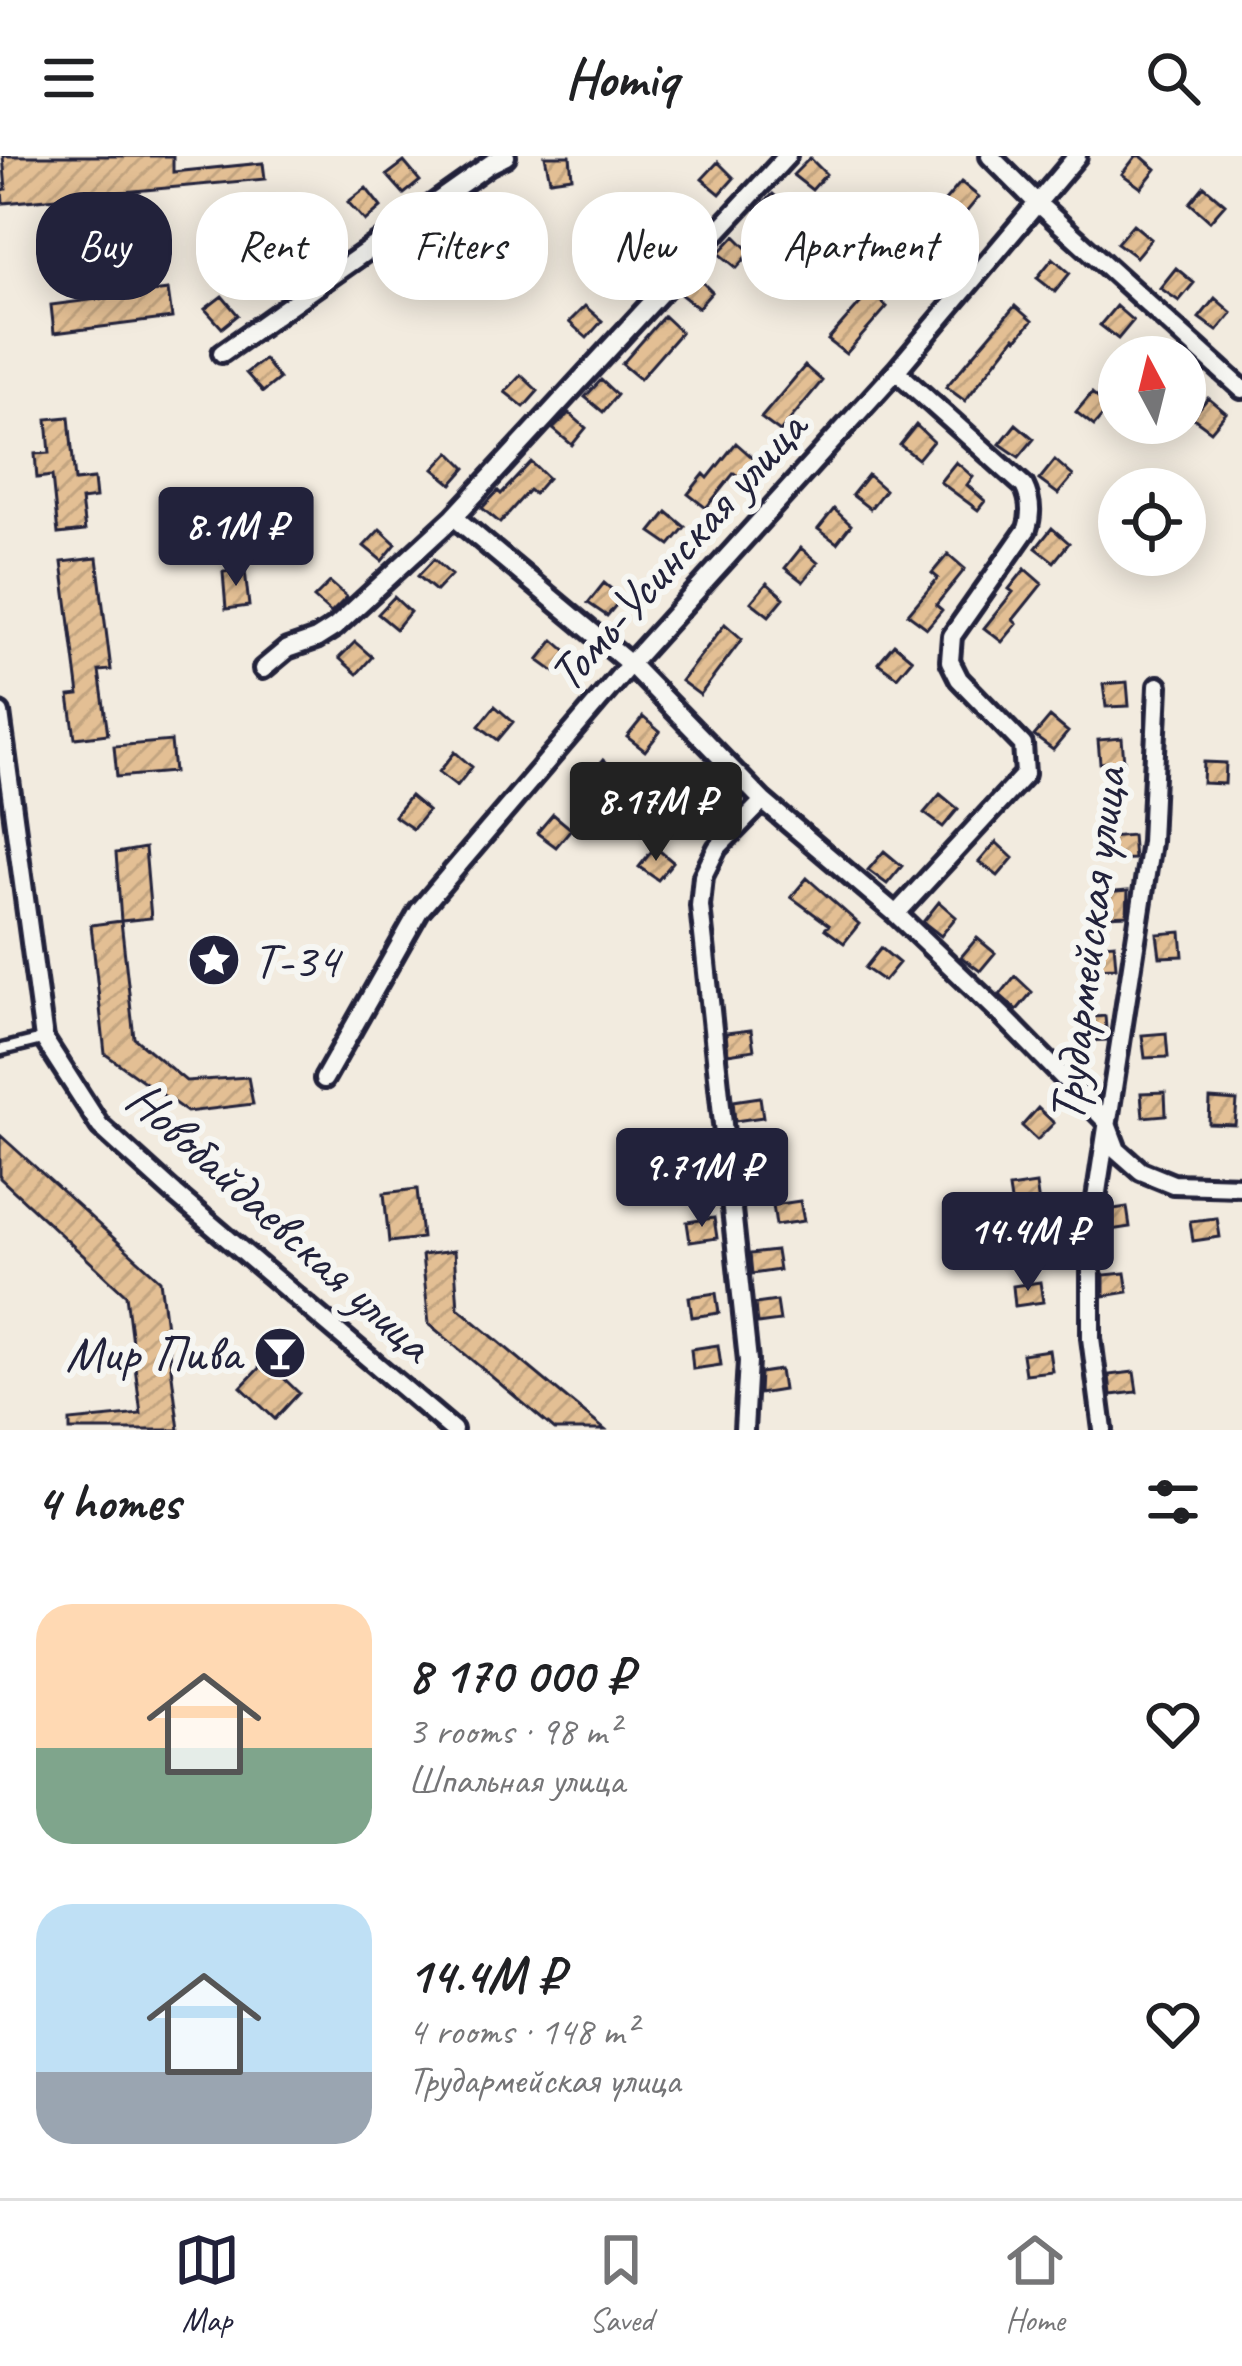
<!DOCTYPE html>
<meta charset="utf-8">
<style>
body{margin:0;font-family:Caveat,sans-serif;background:#f6f6f6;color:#202124;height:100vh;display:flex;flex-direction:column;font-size:45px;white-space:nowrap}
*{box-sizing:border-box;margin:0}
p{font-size:39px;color:#757577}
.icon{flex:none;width:66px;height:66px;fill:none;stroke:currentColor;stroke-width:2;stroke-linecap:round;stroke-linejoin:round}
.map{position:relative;height:1274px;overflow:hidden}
.drawer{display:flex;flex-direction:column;background:#fff;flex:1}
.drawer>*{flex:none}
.guide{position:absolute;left:36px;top:36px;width:1170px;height:108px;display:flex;gap:24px}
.needle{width:78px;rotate:353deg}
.tools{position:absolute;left:1098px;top:180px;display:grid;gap:24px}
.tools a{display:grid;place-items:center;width:108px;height:108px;border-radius:50%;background:#fff;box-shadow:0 6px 30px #0003;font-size:60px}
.price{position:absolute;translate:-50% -102px;padding:0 27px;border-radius:12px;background:#22223b;color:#fff;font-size:39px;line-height:78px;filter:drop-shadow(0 3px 6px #0008)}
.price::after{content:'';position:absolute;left:50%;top:72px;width:36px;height:27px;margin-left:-18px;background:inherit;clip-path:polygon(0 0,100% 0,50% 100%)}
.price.on{background:#222;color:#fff}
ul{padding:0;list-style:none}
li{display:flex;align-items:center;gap:36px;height:300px;padding:0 36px}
li span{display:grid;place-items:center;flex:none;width:336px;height:240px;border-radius:36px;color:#555}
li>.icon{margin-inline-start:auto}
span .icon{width:144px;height:144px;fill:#fffc;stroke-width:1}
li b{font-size:51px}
h2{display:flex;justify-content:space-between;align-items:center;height:144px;padding:0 36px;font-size:51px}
.tag{padding:0 42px;border-radius:48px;background:#fff;box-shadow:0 6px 30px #0003;font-size:42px;line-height:108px}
.tag.on{background:#22223b;color:#fff}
header{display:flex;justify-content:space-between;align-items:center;height:156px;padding:0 36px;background:#fff;font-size:54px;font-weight:700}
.tab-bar{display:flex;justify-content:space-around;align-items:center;height:168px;border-top:3px solid #e0e0e0;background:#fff;font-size:33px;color:#757577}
.tab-bar a{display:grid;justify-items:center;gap:6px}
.tab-bar .on{color:#22223b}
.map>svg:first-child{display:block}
.building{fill:url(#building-hatch);stroke:#22223b;stroke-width:3}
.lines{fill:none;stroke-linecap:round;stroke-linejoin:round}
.service-casing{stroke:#22223b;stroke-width:18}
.minor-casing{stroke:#22223b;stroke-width:26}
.service{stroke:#f6f6f2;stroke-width:9}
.minor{stroke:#f6f6f2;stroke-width:16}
.labels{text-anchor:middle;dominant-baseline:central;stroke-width:12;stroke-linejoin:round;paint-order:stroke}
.street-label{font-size:51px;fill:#22223b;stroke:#f6f6f2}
.poi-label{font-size:51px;fill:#22223b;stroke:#f6f6f2;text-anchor:start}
</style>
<header><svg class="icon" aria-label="menu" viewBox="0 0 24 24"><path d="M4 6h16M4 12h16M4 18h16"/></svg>Homiq<svg class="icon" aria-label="search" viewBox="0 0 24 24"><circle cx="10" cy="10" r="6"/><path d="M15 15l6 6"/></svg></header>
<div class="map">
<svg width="1242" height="1274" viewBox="0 0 1242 1274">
<defs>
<pattern id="building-hatch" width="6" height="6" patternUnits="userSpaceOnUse" patternTransform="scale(3)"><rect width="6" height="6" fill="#e3bf94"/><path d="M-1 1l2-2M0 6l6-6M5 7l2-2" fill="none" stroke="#c2a480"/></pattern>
</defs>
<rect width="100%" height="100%" fill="#f2ebdf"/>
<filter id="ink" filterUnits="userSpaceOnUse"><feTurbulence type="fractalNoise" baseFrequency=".00833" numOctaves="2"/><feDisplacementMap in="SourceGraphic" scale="24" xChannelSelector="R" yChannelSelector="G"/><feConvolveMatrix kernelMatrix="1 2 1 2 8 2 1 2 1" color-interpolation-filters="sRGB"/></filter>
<g filter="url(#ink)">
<!-- building -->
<path class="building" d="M 3,0 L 173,0 L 173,16 L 263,7 L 265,23 L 3,47 L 2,34 L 6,33 Z
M 545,0 L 570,0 L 572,21 L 550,24 Z
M 1136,0 L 1141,0 L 1156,13 L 1141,32 L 1122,18 Z
M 810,2 L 826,18 L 812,34 L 793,19 Z
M 404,6 L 420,25 L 404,38 L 387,19 Z
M 718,6 L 734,22 L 720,38 L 702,23 Z
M 961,26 L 979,41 L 964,59 L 960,56 L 932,90 L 914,76 L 930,56 L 933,59 Z
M 1204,30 L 1225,48 L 1210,65 L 1190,47 Z
M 366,32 L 381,51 L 365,65 L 348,46 Z
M 773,38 L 790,53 L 775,70 L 757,54 Z
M 479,43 L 494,62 L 478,75 L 461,57 Z
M 325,61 L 340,80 L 324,94 L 308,75 Z
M 666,64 L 683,80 L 669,96 L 650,81 Z
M 1133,68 L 1151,83 L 1136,101 L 1117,87 Z
M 735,80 L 751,96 L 737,112 L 719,97 Z
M 419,85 L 434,104 L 418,117 L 401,99 Z
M 283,95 L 298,114 L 282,127 L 265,108 Z
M 1053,102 L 1070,117 L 1055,136 L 1037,122 Z
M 905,103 L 923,118 L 908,137 L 889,123 Z
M 1176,112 L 1194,127 L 1179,145 L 1160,132 Z
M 696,120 L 712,136 L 698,152 L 679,137 Z
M 168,134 L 172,162 L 54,177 L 51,149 Z
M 870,136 L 887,151 L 846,198 L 828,184 Z
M 222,140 L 238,159 L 222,172 L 205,153 Z
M 1215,142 L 1232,157 L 1217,175 L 1199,162 Z
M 585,150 L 602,165 L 587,182 L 569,166 Z
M 1015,150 L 1032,165 L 1017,183 L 1015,181 L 965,245 L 946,231 Z
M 1116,150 L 1133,165 L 1118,183 L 1100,169 Z
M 664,160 L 681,176 L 640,223 L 622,208 Z
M 264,203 L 279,223 L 263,236 L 246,217 Z
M 805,210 L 822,225 L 780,276 L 761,262 Z
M 521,219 L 538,235 L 524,251 L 505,236 Z
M 601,224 L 617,239 L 603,256 L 585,241 Z
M 1092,237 L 1109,252 L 1094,270 L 1076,256 Z
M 1208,242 L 1226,257 L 1211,275 L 1192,261 Z
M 569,257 L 586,272 L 572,289 L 553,273 Z
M 69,261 L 75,325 L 94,323 L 96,342 L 81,344 L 85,375 L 58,378 L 52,320 L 37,322 L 35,298 L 50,297 L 47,263 Z
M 1016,268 L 1034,283 L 1019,301 L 1000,288 Z
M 916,269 L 933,285 L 918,303 L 900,289 Z
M 736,287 L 754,303 L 739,321 L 734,317 L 706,352 L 688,338 L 704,318 L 708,322 Z
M 450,296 L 466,312 L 452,328 L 434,313 Z
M 1055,304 L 1073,320 L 1058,338 L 1039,324 Z
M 531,306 L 548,322 L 534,338 L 529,334 L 500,367 L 482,352 L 498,335 L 501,338 Z
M 956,306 L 973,321 L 967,329 L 985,345 L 978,354 L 940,326 Z
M 868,319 L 885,334 L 870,353 L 852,339 Z
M 834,353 L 851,369 L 837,387 L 818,373 Z
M 667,356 L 685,371 L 670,389 L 651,376 Z
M 1052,372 L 1069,387 L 1054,406 L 1036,392 Z
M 380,373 L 396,388 L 382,405 L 364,390 Z
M 801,392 L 818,407 L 803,426 L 785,412 Z
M 948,398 L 965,413 L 936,449 L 942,454 L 927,472 L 908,458 L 938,422 L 932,417 Z
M 97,402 L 111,514 L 99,515 L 108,578 L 75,582 L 69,540 L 79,539 L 62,406 Z
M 434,403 L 451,419 L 436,435 L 418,420 Z
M 1025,413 L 1042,428 L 1013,464 L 1017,468 L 1002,486 L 984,472 L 1013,436 L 1009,433 Z
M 245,414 L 249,450 L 226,453 L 223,416 Z
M 330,426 L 347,441 L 331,457 L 314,442 Z
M 604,427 L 622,442 L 607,460 L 588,447 Z
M 767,427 L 784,442 L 769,460 L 751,446 Z
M 394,441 L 410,456 L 396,473 L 378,458 Z
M 725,468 L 742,483 L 700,539 L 681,525 Z
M 554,484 L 571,499 L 556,517 L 538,504 Z
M 355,486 L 372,501 L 357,518 L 339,502 Z
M 894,488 L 912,503 L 897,521 L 878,507 Z
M 1127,526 L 1129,550 L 1106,551 L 1103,528 Z
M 495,550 L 513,566 L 498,584 L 479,570 Z
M 643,561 L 660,576 L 645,595 L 627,581 Z
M 1050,561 L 1068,576 L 1053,594 L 1034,580 Z
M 1122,582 L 1124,606 L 1100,607 L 1098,584 Z
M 171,585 L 174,616 L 117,621 L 114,590 Z
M 455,596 L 472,611 L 457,630 L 439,616 Z
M 603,604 L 620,619 L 605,637 L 587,624 Z
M 1204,606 L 1226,607 L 1225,628 L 1203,627 Z
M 715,628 L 732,643 L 717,661 L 699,647 Z
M 940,638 L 958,653 L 943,671 L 924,657 Z
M 410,640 L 428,655 L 413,673 L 394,660 Z
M 553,658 L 571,673 L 556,691 L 537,677 Z
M 1132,679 L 1134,703 L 1110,704 L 1108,681 Z
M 996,686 L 1013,702 L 998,720 L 979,706 Z
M 655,691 L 673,706 L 658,724 L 639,711 Z
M 145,692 L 151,762 L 121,765 L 116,697 Z
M 884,695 L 902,710 L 887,728 L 868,714 Z
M 807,722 L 859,768 L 844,787 L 825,773 L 829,769 L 791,741 Z
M 1128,735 L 1127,759 L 1107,760 L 1104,737 Z
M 939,746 L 956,761 L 941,780 L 923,766 Z
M 121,765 L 134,882 L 186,925 L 248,921 L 253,948 L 187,956 L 105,898 L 91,769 Z
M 1181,776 L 1183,800 L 1160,801 L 1157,778 Z
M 977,782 L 995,797 L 980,815 L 961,801 Z
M 1114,787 L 1116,811 L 1092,812 L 1090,789 Z
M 881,792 L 899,807 L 884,825 L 865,812 Z
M 1015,820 L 1032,836 L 1017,854 L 1000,839 Z
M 1105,860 L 1107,884 L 1084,885 L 1082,862 Z
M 751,874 L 754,894 L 728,898 L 726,877 Z
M 1166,877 L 1168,901 L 1145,902 L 1142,879 Z
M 1165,936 L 1166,959 L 1143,961 L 1141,937 Z
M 760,941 L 763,961 L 735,965 L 733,945 Z
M 1210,943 L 1237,945 L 1235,969 L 1209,968 Z
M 1038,952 L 1054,967 L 1037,984 L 1022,970 Z
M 0,979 L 160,1124 L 179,1274 L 70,1274 L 70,1265 L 141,1258 L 126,1139 L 0,1022 Z
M 766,990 L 769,1010 L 742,1014 L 740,994 Z
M 705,1005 L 708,1025 L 680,1028 L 678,1008 Z
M 1036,1028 L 1039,1048 L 1012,1052 L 1009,1032 Z
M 417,1033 L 422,1082 L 389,1086 L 384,1037 Z
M 800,1045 L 804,1065 L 776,1069 L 773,1049 Z
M 1127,1051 L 1130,1071 L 1104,1075 L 1107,1054 Z
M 714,1062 L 717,1082 L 690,1086 L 687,1066 Z
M 1217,1062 L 1220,1081 L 1193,1085 L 1190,1065 Z
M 1034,1080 L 1037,1099 L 1010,1103 L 1007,1083 Z
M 454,1095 L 458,1152 L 605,1274 L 555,1274 L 429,1168 L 422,1099 Z
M 776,1095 L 779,1114 L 752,1118 L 750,1098 Z
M 1125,1117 L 1128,1136 L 1104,1140 L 1104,1119 Z
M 1040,1126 L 1043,1146 L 1015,1150 L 1013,1130 Z
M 716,1137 L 719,1157 L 692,1161 L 689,1141 Z
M 777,1145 L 780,1165 L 757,1168 L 755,1148 Z
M 718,1189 L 721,1209 L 693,1213 L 691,1193 Z
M 1049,1194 L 1052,1215 L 1025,1218 L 1022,1198 Z
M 266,1205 L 299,1237 L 275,1263 L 241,1231 Z
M 780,1214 L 783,1234 L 759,1238 L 760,1217 Z
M 1134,1216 L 1137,1236 L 1111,1239 L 1109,1219 Z"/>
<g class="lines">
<!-- service casing -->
<g class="service-casing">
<path id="service" d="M 0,894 L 44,883"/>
</g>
<!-- minor casing -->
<g class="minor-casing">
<path id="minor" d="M 990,0 L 1037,47 L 1242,233
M 222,197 L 490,8 L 506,0
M 896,215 L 1024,330 C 1031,344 1032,358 1027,373 L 952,480 L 950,505 L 959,523 L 1023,589 L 1025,618 L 896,758
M 454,361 L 630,508 L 763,645 L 896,758 L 1003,860 L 1106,965 L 1117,994 L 1141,1015 L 1173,1028 L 1242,1030
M 263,513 L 287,493 L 316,483 L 335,471 L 454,361 L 787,0
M 0,557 L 44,883 L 100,970 L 175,1038 L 453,1274
M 324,923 L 419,755 L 630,508 L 896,215 L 1077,0
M 744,1274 L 748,1205 L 700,750 L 703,720 L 717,692 L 763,645
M 1103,1274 L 1091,1182 L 1091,1075 L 1151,686 L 1158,530"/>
</g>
<!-- service -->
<use href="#service" class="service"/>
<!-- minor -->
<use href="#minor" class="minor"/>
</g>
</g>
<!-- icons -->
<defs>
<g id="sight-disc" transform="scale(2.7)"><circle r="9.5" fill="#22223b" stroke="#f6f6f2"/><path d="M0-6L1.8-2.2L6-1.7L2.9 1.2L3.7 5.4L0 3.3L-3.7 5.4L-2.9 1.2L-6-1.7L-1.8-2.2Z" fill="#fff"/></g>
<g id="bar-disc" transform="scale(2.7)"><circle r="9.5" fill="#22223b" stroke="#f6f6f2"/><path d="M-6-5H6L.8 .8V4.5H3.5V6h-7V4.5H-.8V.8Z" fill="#fff"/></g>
</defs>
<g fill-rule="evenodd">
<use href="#sight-disc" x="214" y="804"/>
<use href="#bar-disc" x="280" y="1197"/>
</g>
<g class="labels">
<!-- street labels -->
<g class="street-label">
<text transform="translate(677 395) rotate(-48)">Томь-Усинская улица</text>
<text transform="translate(1087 789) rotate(-83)">Трудармейская улица</text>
<text transform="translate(280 1065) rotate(42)">Новобайдаевская улица</text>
</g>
<!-- poi labels -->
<g class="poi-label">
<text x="253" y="804">T-34</text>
<text x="241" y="1197" text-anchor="end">Мир Пива</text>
</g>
</g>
</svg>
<div class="tools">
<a><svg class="needle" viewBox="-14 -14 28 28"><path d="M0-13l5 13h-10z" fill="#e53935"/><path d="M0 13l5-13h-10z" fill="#757577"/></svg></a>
<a><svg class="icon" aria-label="locate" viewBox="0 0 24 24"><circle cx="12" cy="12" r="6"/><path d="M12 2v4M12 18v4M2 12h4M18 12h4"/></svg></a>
</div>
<b class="price" style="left:236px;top:433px">8.1M ₽</b>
<b class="price on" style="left:656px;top:708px">8.17M ₽</b>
<b class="price" style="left:702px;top:1074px">9.71M ₽</b>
<b class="price" style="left:1028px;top:1138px">14.4M ₽</b>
<div class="guide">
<a class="tag on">Buy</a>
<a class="tag">Rent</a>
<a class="tag">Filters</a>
<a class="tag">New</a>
<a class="tag">Apartment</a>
</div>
</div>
<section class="drawer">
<h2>4 homes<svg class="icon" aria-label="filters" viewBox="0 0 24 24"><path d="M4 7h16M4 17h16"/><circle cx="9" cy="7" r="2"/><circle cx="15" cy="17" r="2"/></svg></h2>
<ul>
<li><span style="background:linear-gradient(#ffd9b3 60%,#7fa58c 0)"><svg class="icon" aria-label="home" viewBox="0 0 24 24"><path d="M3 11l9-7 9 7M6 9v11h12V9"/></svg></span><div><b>8 170 000 ₽</b><p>3 rooms · 98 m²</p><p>Шпальная улица</p></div><svg class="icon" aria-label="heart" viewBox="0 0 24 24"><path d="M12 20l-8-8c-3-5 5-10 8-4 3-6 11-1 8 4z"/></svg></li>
<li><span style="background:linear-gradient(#bfe0f5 70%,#9aa5b1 0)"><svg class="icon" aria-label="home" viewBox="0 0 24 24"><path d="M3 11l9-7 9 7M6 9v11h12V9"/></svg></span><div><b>14.4M ₽</b><p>4 rooms · 148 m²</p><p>Трудармейская улица</p></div><svg class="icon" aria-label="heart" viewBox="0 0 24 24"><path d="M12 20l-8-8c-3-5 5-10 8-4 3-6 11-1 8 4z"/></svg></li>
</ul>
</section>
<nav class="tab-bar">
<a class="on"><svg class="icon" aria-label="map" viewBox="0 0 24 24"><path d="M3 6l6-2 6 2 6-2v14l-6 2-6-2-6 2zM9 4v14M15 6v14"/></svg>Map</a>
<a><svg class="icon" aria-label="saved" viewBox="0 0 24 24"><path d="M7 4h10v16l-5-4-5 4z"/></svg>Saved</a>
<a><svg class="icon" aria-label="home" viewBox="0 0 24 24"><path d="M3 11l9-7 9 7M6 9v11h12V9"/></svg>Home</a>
</nav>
